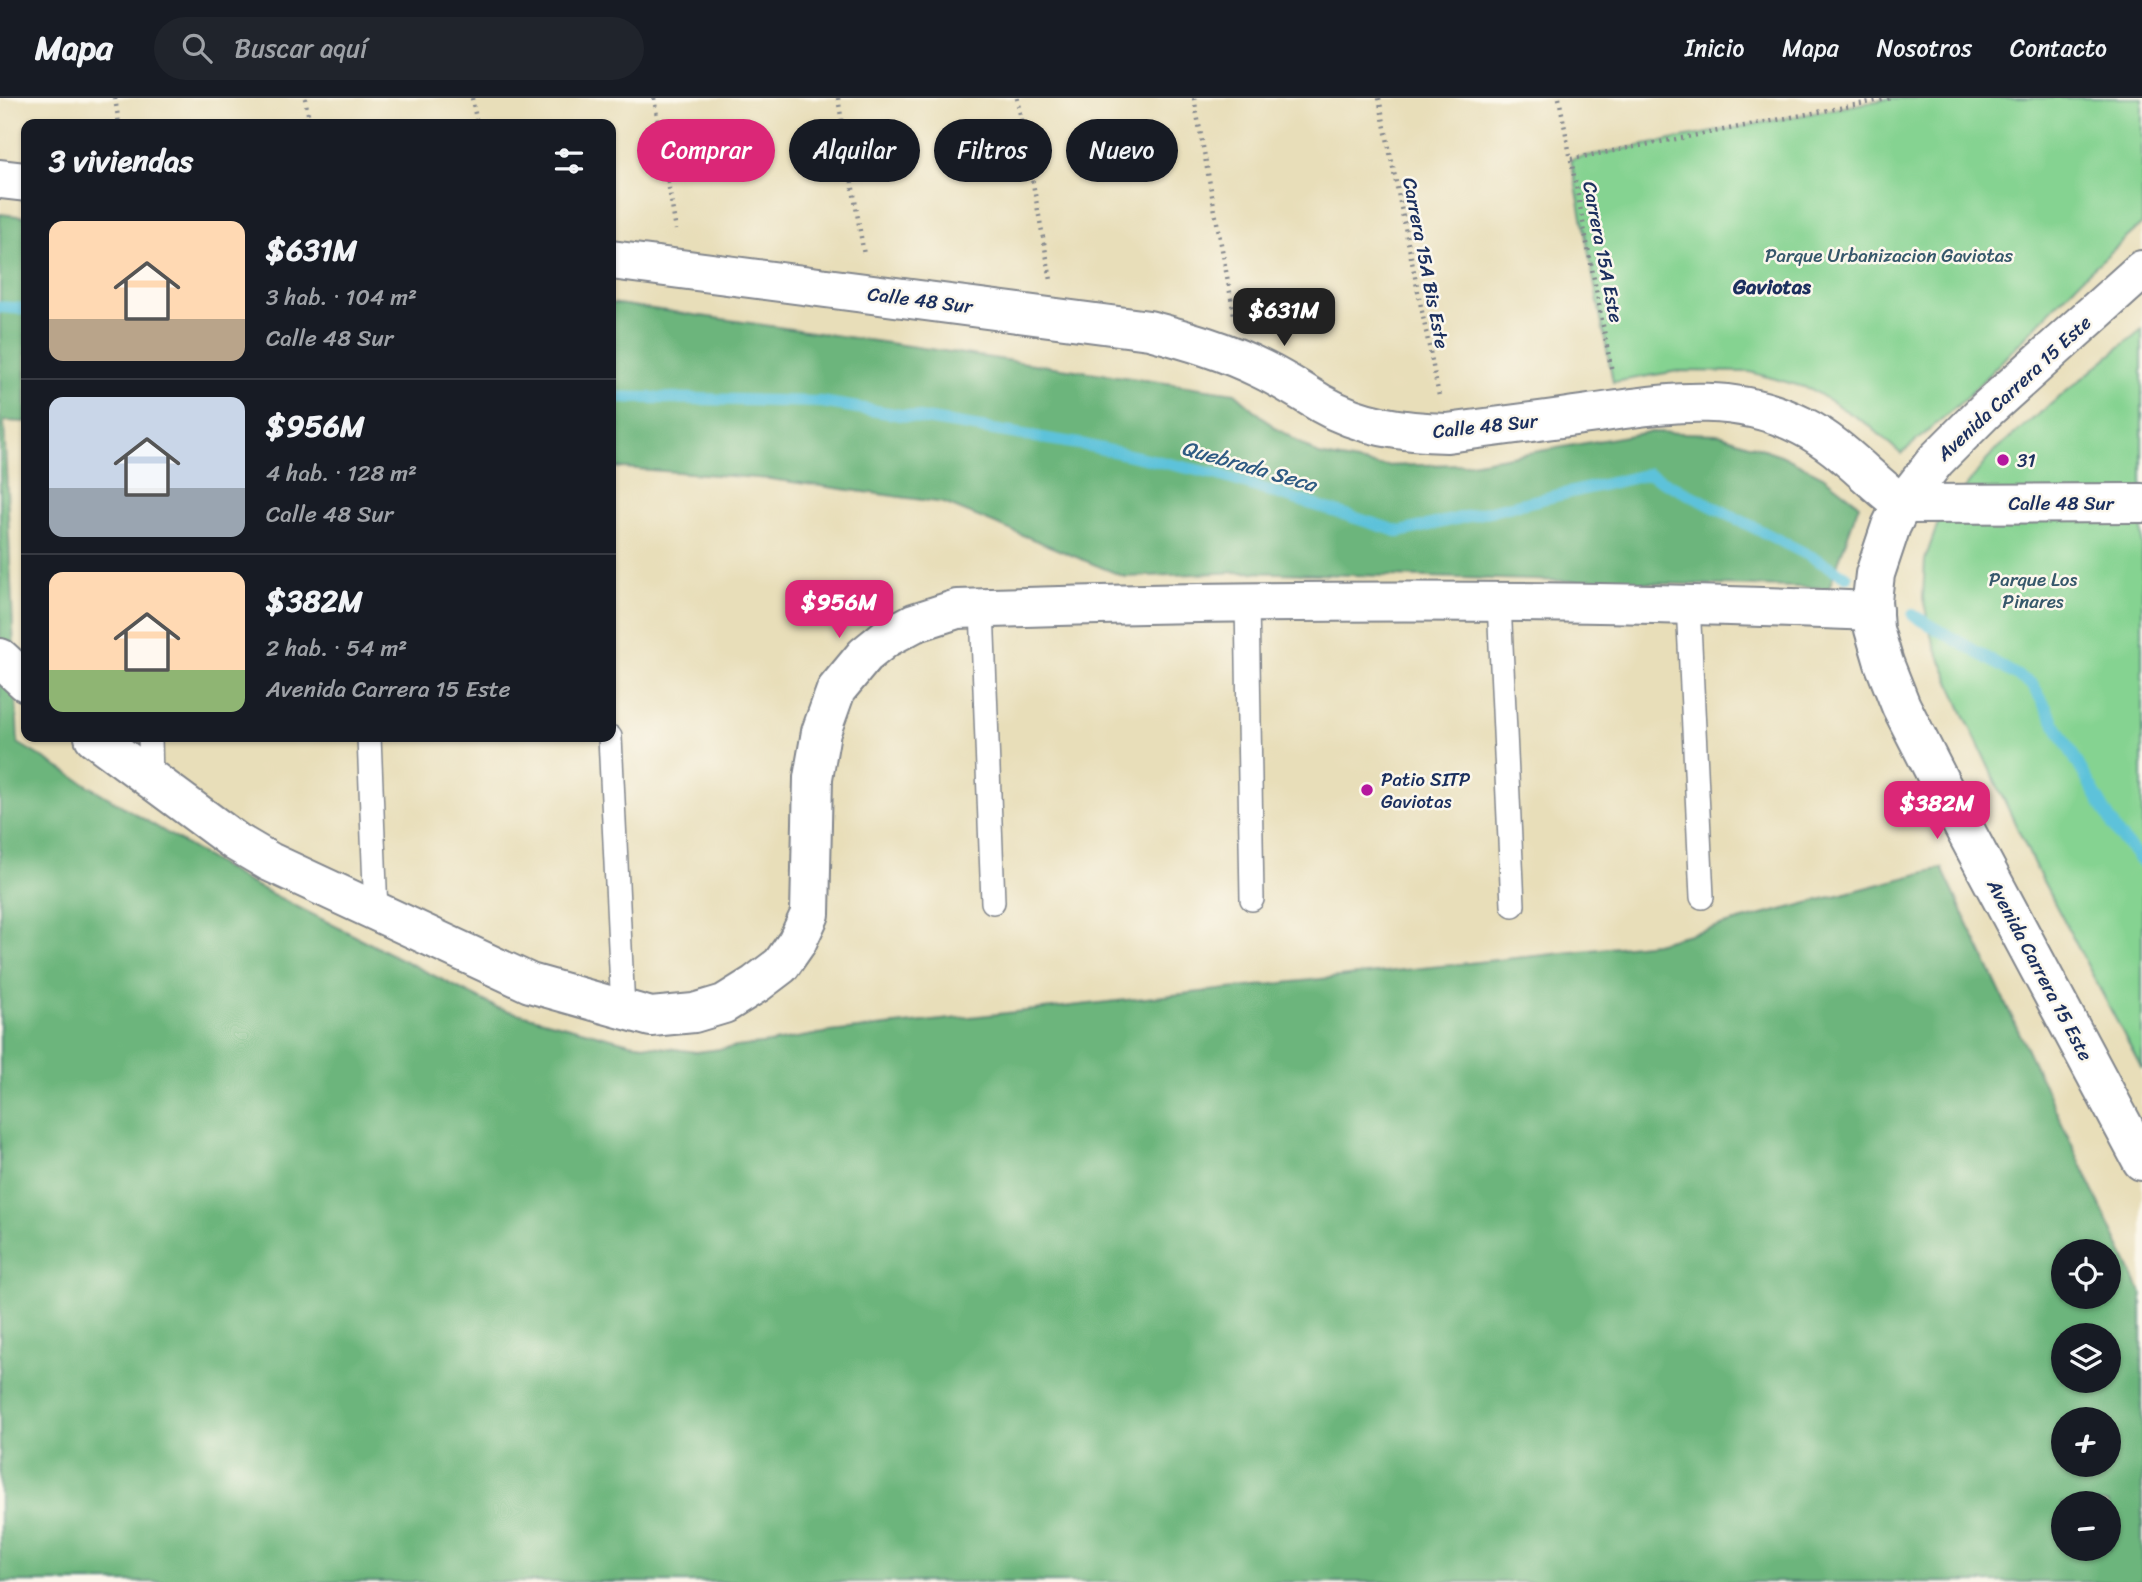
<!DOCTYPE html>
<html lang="es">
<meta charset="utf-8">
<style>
body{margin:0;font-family:Sriracha,sans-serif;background:#20242c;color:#f1f3f6;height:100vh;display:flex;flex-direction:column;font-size:26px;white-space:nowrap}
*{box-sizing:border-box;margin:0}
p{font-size:23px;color:#9ea1a6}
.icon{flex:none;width:38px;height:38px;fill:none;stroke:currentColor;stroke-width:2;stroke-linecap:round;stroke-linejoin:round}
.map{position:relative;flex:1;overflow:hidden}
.panel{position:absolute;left:21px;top:21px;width:595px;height:623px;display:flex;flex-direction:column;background:#171b24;border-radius:14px;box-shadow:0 2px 5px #0004}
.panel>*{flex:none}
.top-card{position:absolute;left:637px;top:21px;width:665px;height:63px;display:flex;gap:14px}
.controls{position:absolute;left:2051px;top:1141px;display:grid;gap:14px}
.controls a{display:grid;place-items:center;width:70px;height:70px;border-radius:50%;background:#171b24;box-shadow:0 2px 5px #0004;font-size:35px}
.price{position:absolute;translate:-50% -60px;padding:0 16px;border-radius:14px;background:#db2777;color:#fff;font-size:23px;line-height:46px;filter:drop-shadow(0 2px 4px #0008)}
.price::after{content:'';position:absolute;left:50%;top:42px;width:21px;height:16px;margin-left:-10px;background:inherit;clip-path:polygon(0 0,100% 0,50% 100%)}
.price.current{background:#222;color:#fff}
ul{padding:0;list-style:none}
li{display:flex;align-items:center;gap:21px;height:175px;padding:0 28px}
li+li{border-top:2px solid #363941}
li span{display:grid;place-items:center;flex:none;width:196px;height:140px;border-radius:14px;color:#555}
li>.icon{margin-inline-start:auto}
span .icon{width:84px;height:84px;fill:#fffc;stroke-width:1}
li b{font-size:30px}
h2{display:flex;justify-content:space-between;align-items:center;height:84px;padding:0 28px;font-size:30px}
.tag{padding:0 24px;border-radius:32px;background:#171b24;box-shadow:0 2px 5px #0004;font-size:24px;line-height:63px}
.tag.current{background:#db2777;color:#fff}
header{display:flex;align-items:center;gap:42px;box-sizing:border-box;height:98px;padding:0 35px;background:#171b24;border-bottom:2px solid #363941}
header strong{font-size:33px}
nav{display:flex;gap:38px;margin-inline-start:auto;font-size:24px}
.search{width:490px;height:63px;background:#20242c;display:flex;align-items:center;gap:18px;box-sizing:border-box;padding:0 24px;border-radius:38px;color:#9ea1a6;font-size:26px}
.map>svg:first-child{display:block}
.green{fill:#85d391;stroke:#508178;stroke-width:2}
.forest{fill:#6cb57b;stroke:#44726c;stroke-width:2;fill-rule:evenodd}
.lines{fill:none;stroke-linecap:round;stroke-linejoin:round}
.stream{stroke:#5dc2da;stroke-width:12}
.lane-casing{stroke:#82868c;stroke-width:26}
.street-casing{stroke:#82868c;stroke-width:42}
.secondary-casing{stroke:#82868c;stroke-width:42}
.path{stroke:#82868c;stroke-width:4.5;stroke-dasharray:2 5;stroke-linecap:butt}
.lane{stroke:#fff;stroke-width:23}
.street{stroke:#fff;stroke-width:38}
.secondary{stroke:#fff;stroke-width:38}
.poi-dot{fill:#b5179e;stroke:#fbf7ec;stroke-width:2.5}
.labels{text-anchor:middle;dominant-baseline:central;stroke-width:5;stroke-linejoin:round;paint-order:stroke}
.street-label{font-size:19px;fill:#1b2f5e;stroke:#fbf7ec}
.park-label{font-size:19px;fill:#36586b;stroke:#fbf7ec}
.poi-label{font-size:19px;fill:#1b2f5e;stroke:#fbf7ec;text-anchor:start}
.neighbourhood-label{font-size:21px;font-weight:bold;fill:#1b2f5e;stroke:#fbf7ec}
.water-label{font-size:21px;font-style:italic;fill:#2f5b83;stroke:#fbf7ec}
</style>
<header>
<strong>Mapa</strong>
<div class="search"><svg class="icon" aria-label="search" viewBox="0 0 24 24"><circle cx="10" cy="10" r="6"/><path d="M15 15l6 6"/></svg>Buscar aquí</div>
<nav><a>Inicio</a><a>Mapa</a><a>Nosotros</a><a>Contacto</a></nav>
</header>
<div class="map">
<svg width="2142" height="1484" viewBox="0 0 2142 1484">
<rect width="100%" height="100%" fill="#fbf7ec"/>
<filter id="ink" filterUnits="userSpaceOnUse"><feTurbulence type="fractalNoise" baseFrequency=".0143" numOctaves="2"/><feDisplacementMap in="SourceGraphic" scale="14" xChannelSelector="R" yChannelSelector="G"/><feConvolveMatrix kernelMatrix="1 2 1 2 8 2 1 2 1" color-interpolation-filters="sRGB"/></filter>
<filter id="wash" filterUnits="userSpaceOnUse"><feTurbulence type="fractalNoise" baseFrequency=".00686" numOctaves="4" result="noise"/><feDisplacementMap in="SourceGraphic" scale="28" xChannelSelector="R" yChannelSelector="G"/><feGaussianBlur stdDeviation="1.57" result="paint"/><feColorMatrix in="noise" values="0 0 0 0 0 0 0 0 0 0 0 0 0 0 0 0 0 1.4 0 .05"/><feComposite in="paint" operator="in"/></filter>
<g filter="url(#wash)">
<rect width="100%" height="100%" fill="#e8deb9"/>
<!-- green -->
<path class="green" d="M 1892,0 L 2142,0 L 2142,126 L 2082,180 L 1966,300 L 1901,356 L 1870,328 L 1811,291 L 1750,274 L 1678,273 L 1613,284 L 1571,61 Z
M 2142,231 L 2142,971 L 2035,768 L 1962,612 L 1932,541 L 1923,500 L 1925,462 L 1938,425 L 1994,353 Z"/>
<!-- forest -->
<path class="forest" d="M 0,116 L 26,119 L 26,324 L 4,323 L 18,645 L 248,784 L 498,910 L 630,945 L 696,954 L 769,945 L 830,934 L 1655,845 L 1942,770 L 2142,1196 L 2142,1484 L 0,1484 ZM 2063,1153 L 2109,1153 L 2109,1199 L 2063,1199 ZM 2063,1237 L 2109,1237 L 2109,1283 L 2063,1283 ZM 2063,1321 L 2109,1321 L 2109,1367 L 2063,1367 ZM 2063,1405 L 2109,1405 L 2109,1451 L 2063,1451 Z
M 611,205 L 1235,295 L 1273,328 L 1319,357 L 1379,368 L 1465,366 L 1649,334 L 1719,336 L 1781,357 L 1823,378 L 1859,406 L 1829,490 L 1242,474 L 1125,479 L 944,405 L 770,381 L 611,369 Z"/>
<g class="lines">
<!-- stream -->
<path class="stream" d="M 0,209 L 26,211
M 611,299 L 821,304 L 1085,347 L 1219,377 L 1400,434 L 1649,376 L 1814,460 L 1847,479
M 1913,517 L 2033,587 L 2118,736 L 2142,764"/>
</g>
</g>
<g filter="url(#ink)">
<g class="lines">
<!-- lane casing -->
<g class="lane-casing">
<path id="lane" d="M 1247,504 L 1252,801
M 1499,504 L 1513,807
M 1688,505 L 1702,799
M 982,510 L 993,804
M 150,639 L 151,681
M 369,639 L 376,814
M 610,639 L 623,912"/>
</g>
<!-- street casing -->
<g class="street-casing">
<path id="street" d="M 0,81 L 26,84
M 611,162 L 1149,232 C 1187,242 1225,253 1261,271 C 1282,281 1302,294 1322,306 C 1360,328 1403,334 1447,335 C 1494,329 1541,323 1589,316 C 1664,306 1731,292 1802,328 C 1840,347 1869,382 1902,406 L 2142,405
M 0,560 L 26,584
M 94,639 L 236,744 L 270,764 L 530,885 L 651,919 L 694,915 L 724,906 L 756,886 L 781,867 L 797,844 L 810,816 L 813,680 L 821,634 L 836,592 L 865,557 L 886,540 L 914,525 L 957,511 C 1263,501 1568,500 1873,513"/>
</g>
<!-- secondary casing -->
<g class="secondary-casing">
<path id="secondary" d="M 2142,172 L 1986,312 L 1936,362 L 1902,406 L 1891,428 L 1875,476 L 1872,502 L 1874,531 L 1884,565 L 1901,608 L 1948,700 L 2142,1063"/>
</g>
<!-- path -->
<path class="path" d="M 115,0 L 119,26
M 305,0 L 310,26
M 472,0 L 477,26
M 654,0 L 676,132
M 838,0 L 864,157
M 1017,0 L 1051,182
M 1194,0 L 1234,216
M 1379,0 L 1439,298
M 1559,0 L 1612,274
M 1571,61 L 1892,0"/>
<!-- lane -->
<use href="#lane" class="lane"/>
<!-- street -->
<use href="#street" class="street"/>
<!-- secondary -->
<use href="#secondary" class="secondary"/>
</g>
</g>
<!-- markers -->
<g class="poi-dot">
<circle cx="2003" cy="362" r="7"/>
<circle cx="1367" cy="692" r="7"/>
</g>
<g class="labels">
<!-- street labels -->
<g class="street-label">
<text transform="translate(1603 154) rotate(79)">Carrera 15A Este</text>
<text transform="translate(1426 165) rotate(79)">Carrera 15A Bis Este</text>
<text transform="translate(920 202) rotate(7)">Calle 48 Sur</text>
<text transform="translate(2014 290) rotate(-43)">Avenida Carrera 15 Este</text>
<text transform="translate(1485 328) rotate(-6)">Calle 48 Sur</text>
<text x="2061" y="405">Calle 48 Sur</text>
<text transform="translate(2040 872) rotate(62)">Avenida Carrera 15 Este</text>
</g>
<!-- park labels -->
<g class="park-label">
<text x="1889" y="157">Parque Urbanizacion Gaviotas</text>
<text x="2033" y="481">Parque Los<tspan x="2033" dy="22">Pinares</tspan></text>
</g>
<!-- poi labels -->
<g class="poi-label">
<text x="2017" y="362">31</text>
<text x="1381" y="681">Patio SITP<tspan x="1381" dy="22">Gaviotas</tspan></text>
</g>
<!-- neighbourhood labels -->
<g class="neighbourhood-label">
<text x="1772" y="189">Gaviotas</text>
</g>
<!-- water labels -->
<g class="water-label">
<text transform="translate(1249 368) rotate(16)">Quebrada Seca</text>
</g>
</g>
</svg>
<div class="controls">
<a><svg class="icon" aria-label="locate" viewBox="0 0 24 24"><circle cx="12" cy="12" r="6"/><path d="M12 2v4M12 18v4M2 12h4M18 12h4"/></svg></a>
<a><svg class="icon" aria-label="layers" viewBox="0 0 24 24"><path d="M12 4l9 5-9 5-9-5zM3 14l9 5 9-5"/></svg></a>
<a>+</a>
<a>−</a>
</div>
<b class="price current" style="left:1284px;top:250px">$631M</b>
<b class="price" style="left:839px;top:542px">$956M</b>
<b class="price" style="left:1937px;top:743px">$382M</b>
<div class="top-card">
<a class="tag current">Comprar</a>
<a class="tag">Alquilar</a>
<a class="tag">Filtros</a>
<a class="tag">Nuevo</a>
</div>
<section class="panel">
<h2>3 viviendas<svg class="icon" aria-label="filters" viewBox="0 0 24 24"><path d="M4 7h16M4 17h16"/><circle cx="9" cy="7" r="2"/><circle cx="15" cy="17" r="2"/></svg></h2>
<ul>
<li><span style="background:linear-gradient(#ffd9b3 70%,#b9a48a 0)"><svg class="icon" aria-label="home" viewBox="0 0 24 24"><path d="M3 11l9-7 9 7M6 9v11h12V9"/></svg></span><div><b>$631M</b><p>3 hab. · 104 m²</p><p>Calle 48 Sur</p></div></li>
<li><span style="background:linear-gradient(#c9d6e8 65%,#9aa5b1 0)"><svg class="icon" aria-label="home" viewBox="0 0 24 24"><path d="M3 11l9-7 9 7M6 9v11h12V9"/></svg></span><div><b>$956M</b><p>4 hab. · 128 m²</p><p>Calle 48 Sur</p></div></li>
<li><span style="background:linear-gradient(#ffd9b3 70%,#8fb573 0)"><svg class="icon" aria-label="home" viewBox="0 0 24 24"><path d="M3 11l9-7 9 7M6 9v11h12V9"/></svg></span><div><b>$382M</b><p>2 hab. · 54 m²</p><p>Avenida Carrera 15 Este</p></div></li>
</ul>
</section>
</div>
